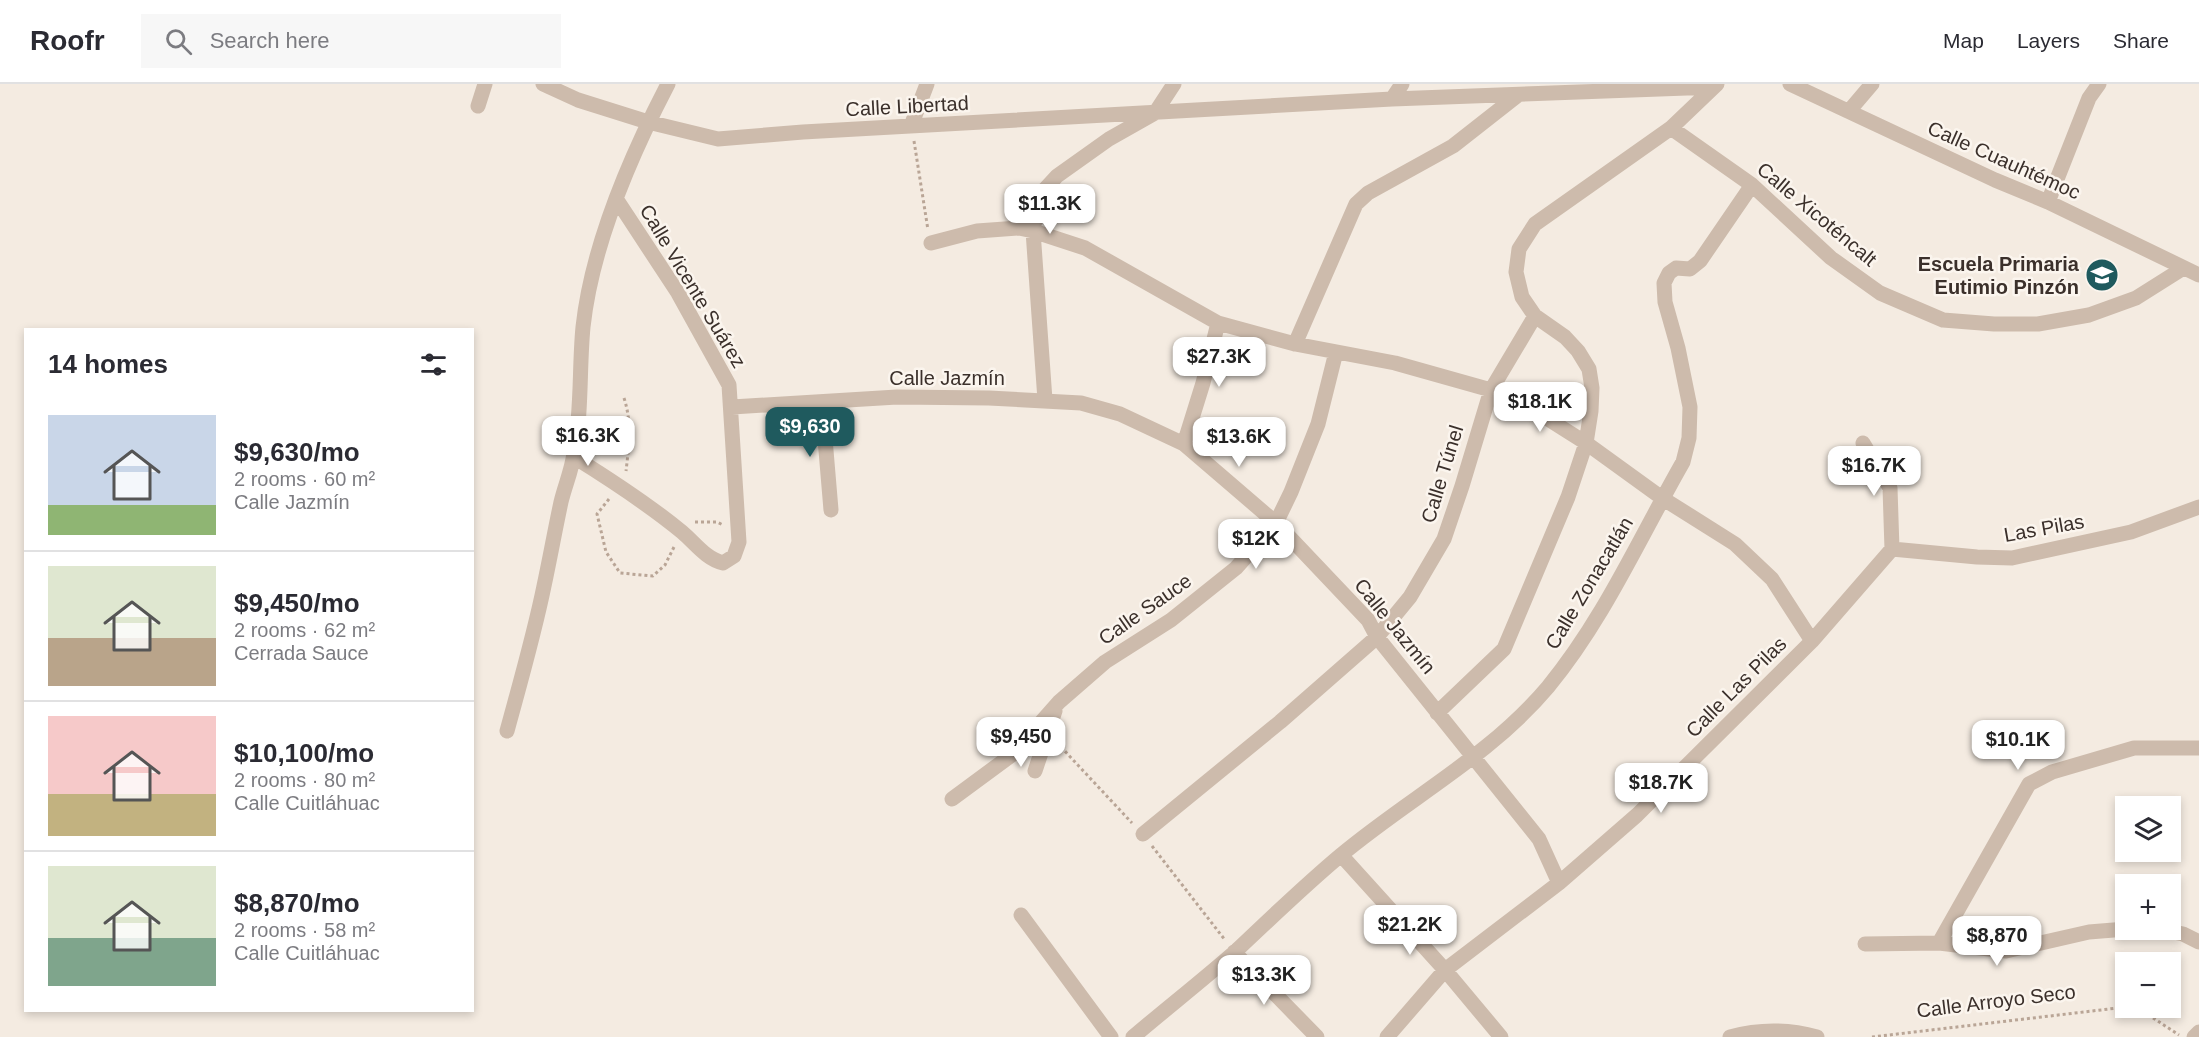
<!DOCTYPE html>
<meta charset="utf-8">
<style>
body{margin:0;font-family:Helvetica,sans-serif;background:#f7f7f7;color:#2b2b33;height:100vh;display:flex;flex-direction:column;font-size:22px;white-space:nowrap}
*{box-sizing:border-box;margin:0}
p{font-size:20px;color:#7c7c81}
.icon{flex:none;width:33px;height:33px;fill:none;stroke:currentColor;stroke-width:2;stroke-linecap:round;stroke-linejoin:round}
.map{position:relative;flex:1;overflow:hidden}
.details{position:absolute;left:24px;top:244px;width:450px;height:684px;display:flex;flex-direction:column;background:#fff;border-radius:0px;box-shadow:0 3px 9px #0003}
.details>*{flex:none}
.fabs{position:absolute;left:2115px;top:712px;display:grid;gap:12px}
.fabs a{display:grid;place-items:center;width:66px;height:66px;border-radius:0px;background:#fff;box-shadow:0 3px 9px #0003;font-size:30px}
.price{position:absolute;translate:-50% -51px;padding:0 14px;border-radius:12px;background:#fff;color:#222;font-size:20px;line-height:39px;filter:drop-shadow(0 2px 3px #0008)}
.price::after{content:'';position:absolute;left:50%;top:36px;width:18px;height:14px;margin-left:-9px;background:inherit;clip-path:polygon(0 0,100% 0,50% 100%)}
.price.on{background:#1f5a5e;color:#fff}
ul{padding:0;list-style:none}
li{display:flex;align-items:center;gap:18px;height:150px;padding:0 24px}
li+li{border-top:2px solid #e1e1e2}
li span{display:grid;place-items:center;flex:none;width:168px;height:120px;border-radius:0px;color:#555}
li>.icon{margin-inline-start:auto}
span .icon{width:72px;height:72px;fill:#fffc;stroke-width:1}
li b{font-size:26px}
h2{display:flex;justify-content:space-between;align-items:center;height:72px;padding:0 24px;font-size:26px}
header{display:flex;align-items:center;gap:36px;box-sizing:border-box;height:84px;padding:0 30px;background:#fff;border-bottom:2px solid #e1e1e2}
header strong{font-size:28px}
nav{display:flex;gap:33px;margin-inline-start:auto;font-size:21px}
.search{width:420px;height:54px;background:#f7f7f7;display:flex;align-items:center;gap:15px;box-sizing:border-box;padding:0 21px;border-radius:0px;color:#7c7c81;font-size:22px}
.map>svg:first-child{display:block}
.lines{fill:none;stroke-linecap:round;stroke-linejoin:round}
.path{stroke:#b9a596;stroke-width:3;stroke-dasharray:3 3;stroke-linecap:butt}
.minor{stroke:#cdbbac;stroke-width:15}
.labels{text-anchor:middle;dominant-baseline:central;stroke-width:5;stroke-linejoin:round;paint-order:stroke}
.street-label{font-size:20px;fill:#3b302b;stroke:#fbf5ee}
.poi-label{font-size:20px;font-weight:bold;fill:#3b302b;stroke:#fbf5ee;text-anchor:end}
</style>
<header>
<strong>Roofr</strong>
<div class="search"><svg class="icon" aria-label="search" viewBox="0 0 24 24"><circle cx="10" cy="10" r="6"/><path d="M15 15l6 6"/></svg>Search here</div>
<nav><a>Map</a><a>Layers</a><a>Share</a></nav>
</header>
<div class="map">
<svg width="2199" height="953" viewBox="0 0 2199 953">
<rect width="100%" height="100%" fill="#f4ebe1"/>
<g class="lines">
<!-- path -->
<path class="path" d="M 914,57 L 928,146
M 624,314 C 632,338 629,362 626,387
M 609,415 L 597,430 L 606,468 L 620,489 L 653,492 L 665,481 L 675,461
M 695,438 L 717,438 L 723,441
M 1061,663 L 1132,739
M 1152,762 L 1225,856
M 2138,924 L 2179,951
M 1872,953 L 2126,923"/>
<!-- minor -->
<path class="minor" d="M 543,0 L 578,16 L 648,38 L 718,55 L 803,48 L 1392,15 L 1714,3
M 1790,0 L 1995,96 L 2048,118 L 2199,191
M 1392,15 L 1402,0
M 478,22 L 485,0
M 1849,27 L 1872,0
M 911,42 L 927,0
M 1671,44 L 1752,101 L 1831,174 L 1880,209 L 1943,236 L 1994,240 L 2038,240 L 2089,231 L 2136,214 L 2182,185
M 2048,118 L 2089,14 L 2099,0
M 931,159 L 977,147 L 1019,144 L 1033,147 L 1085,164 L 1218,239 L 1295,260 L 1395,279 L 1491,306 L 1529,323 L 1586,359 L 1662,414 L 1735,460 L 1772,495 L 1812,557
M 1295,260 L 1356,120 L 1368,109 L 1453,62 L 1518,11
M 1045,316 L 1033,147 L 1038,119 L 1045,105 L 1057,92 L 1109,55 L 1155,29 L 1174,0
M 822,319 L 831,426
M 732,323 L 897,313 L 989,314 L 1081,319 L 1120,330 L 1184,360 L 1276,439 L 1368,536 L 1377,553 L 1539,755 L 1559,799
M 1863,359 L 1890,404 L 1892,465
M 1184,360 L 1203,299 L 1218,239
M 574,373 C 611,396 648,420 682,448 C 695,459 706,475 723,479 L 734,472 L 739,458 L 729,301 L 678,209 L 617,116
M 1892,465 L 1977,473 L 2012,474 L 2131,448 L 2199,423
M 1437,629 L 1504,565 L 1568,413 L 1586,359 L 1591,327 L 1592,304 L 1589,285 L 1578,267 L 1565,253 L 1535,232 L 1522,213 L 1516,188 L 1519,165 L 1535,140 L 1671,44 L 1717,0
M 507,647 C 520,599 534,551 544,502 C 550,474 555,446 561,418 C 565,401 572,386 574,369 C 582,327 579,285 583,243 C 592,160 630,73 668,0
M 1035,687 L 1055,627
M 952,715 L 1013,670 L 1059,618 L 1105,578 L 1171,536 L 1236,484 L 1276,439 L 1291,408 L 1318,340 L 1336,268
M 1143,750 L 1280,638 L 1377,553 L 1410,513 L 1444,455 L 1462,402 L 1491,306 L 1535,232
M 1341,771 L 1445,886 L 1501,953
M 1021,831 L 1111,953
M 2165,846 L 2183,850 L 2199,858
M 1939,859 L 2029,700 L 2052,688 L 2134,664 L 2199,664
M 1865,860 L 1939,859 L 2006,867 L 2089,848 L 2126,845
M 1234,868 L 1317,953
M 1133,953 C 1167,924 1203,896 1237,866 C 1271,834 1305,801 1341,771 C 1409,714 1490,672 1548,603 C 1604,535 1639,455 1683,378 L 1689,354 L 1690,323 L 1678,264 L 1665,218 L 1664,199 L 1669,189 L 1676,184 L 1690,185 L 1700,177 L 1752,101
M 1387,953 L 1445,886 L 1559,799 L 1637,731 L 1812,557 L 1892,465
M 1730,953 C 1759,945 1788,945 1817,953
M 2194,953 L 2199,948"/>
</g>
<!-- icons -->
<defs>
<g id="school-disc" transform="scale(1.725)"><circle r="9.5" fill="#1f5a5e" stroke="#fbf5ee"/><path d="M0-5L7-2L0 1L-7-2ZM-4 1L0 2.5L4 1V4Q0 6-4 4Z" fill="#fff"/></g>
</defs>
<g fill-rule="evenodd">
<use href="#school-disc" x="2102" y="191"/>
</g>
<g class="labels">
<!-- street labels -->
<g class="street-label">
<text transform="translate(907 22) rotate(-3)">Calle Libertad</text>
<text transform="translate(2004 76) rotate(24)">Calle Cuauhtémoc</text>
<text transform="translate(1817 130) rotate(40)">Calle Xicoténcalt</text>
<text transform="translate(693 202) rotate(59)">Calle Vicente Suárez</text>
<text x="947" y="294">Calle Jazmín</text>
<text transform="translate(1442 390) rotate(-73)">Calle Túnel</text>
<text transform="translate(2044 444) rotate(-10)">Las Pilas</text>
<text transform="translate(1589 499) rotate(-59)">Calle Zonacatlán</text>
<text transform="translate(1145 525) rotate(-35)">Calle Sauce</text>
<text transform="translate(1395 542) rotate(51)">Calle Jazmín</text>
<text transform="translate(1736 603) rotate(-45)">Calle Las Pilas</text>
<text transform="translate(1996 917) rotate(-7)">Calle Arroyo Seco</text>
</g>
<!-- poi labels -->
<g class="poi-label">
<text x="2079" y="180">Escuela Primaria<tspan x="2079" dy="23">Eutimio Pinzón</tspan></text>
</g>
</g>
</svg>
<div class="fabs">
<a><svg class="icon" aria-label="layers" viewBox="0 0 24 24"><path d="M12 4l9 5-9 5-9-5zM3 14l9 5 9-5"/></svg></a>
<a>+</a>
<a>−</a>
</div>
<b class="price" style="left:1050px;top:151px">$11.3K</b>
<b class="price" style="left:1219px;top:304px">$27.3K</b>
<b class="price" style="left:1540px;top:349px">$18.1K</b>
<b class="price on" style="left:810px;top:374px">$9,630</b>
<b class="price" style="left:588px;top:383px">$16.3K</b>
<b class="price" style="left:1239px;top:384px">$13.6K</b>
<b class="price" style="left:1874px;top:413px">$16.7K</b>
<b class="price" style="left:1256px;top:486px">$12K</b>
<b class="price" style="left:1021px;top:684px">$9,450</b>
<b class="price" style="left:2018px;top:687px">$10.1K</b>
<b class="price" style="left:1661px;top:730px">$18.7K</b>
<b class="price" style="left:1410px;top:872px">$21.2K</b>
<b class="price" style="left:1997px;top:883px">$8,870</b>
<b class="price" style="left:1264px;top:922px">$13.3K</b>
<section class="details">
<h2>14 homes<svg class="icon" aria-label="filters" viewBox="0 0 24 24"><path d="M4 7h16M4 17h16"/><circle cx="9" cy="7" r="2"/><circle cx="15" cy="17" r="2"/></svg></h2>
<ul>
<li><span style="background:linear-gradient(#c9d6e8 75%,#8fb573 0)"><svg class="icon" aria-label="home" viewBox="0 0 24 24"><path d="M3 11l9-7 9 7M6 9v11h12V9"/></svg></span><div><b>$9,630/mo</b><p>2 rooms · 60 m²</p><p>Calle Jazmín</p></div></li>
<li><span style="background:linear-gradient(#dfe7d0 60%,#b9a48a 0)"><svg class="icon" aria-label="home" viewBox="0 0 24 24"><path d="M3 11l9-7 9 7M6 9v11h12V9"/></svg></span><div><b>$9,450/mo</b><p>2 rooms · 62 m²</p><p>Cerrada Sauce</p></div></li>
<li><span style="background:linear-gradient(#f6c9c9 65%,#c2b280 0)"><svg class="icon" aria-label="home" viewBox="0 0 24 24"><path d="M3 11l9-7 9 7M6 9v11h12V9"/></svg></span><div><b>$10,100/mo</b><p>2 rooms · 80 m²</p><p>Calle Cuitláhuac</p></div></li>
<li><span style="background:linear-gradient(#dfe7d0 60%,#7fa58c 0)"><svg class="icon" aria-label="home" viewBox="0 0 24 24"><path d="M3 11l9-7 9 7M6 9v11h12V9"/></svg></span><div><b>$8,870/mo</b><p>2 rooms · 58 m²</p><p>Calle Cuitláhuac</p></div></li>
</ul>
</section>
</div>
